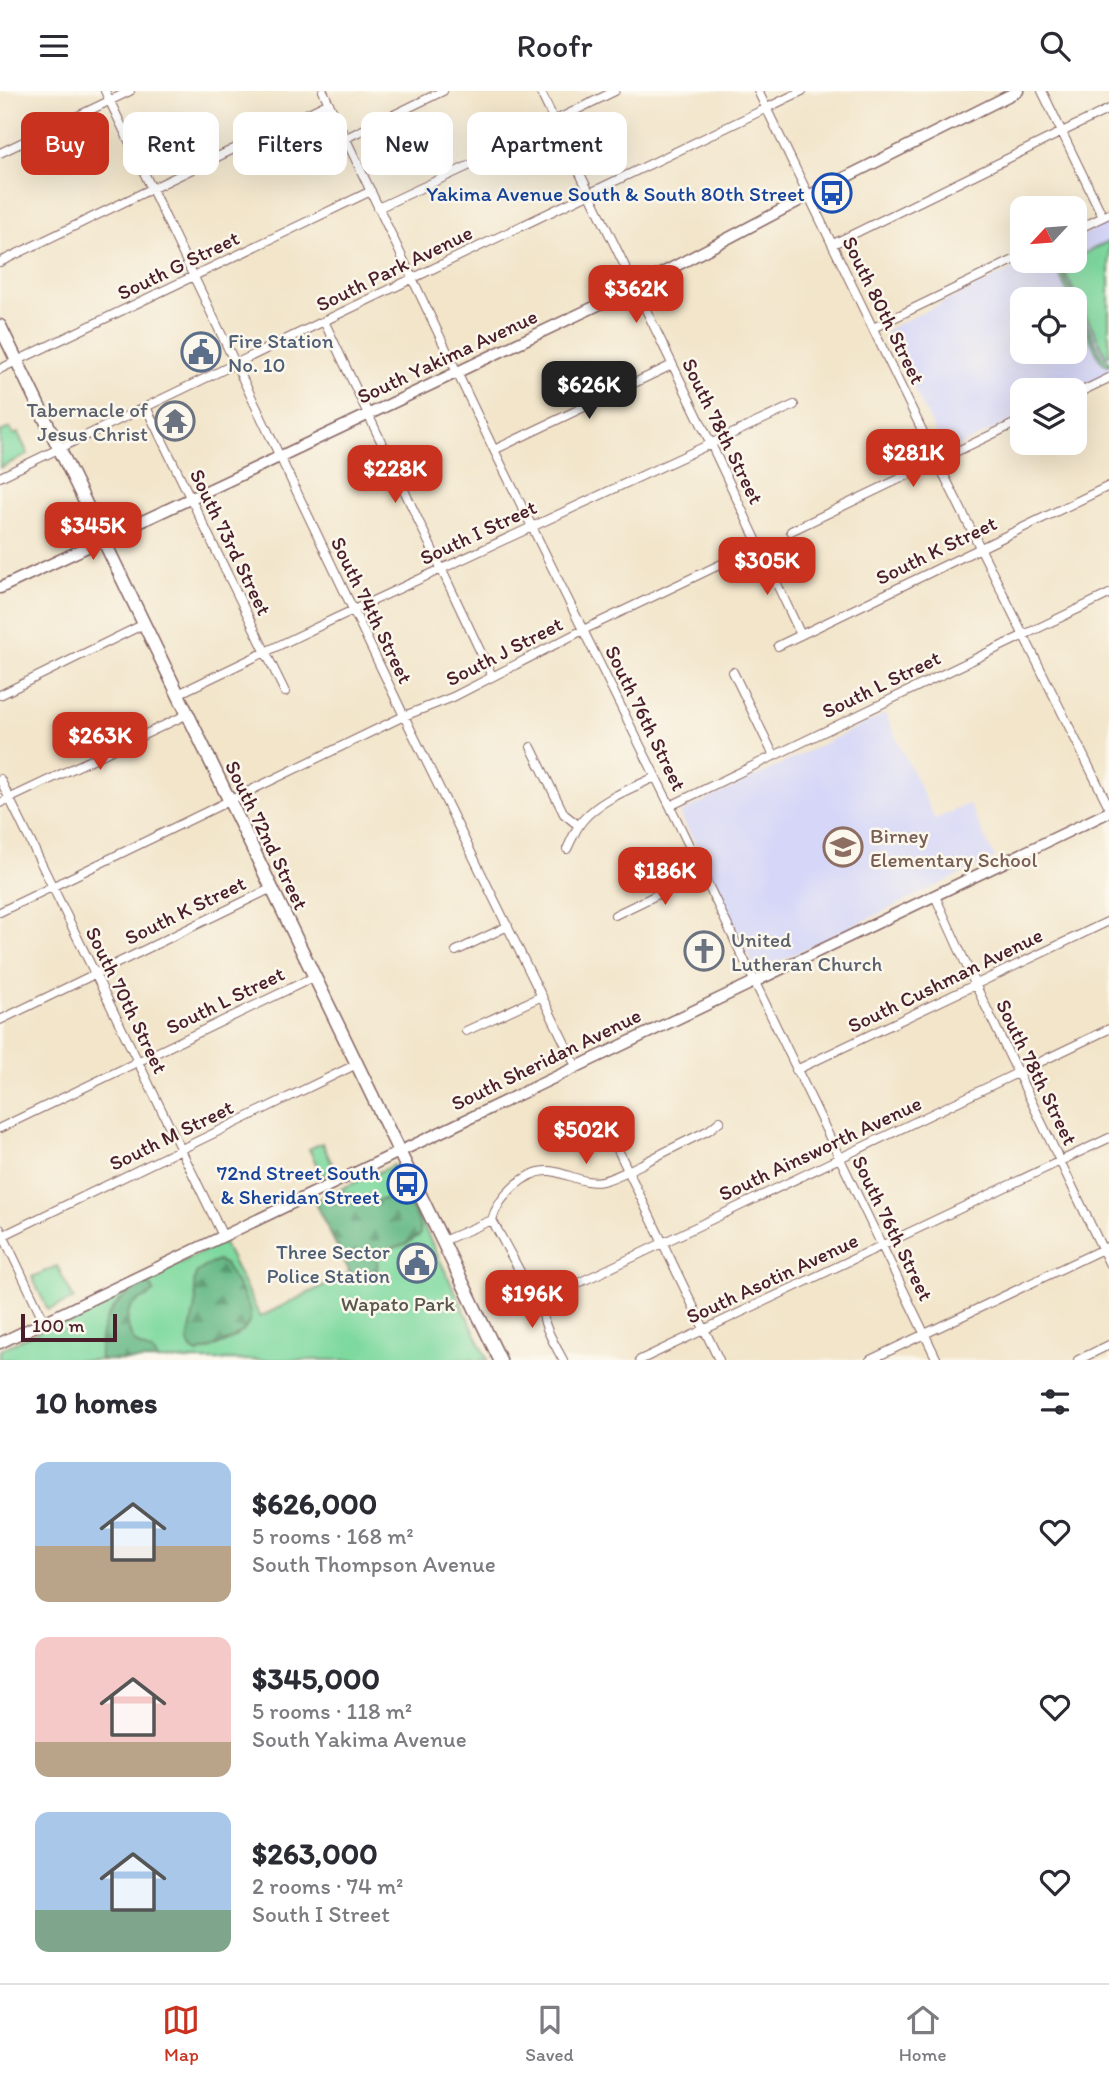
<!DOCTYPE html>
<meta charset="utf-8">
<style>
body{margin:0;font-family:Itim,sans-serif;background:#f7f7f7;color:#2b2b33;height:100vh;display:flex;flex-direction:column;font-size:26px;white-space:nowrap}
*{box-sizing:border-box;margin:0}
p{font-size:23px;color:#7c7c81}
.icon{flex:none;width:38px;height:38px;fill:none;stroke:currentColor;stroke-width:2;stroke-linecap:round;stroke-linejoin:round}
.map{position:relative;height:1269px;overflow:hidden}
.panel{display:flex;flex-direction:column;background:#fff;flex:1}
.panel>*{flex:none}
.banner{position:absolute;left:21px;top:21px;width:700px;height:63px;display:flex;gap:14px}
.needle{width:46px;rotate:244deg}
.fabs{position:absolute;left:1010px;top:105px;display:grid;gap:14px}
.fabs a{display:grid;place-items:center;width:77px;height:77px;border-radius:14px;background:#fff;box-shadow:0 7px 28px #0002;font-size:35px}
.scale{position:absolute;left:21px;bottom:18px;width:96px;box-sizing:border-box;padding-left:7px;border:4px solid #4a1f2b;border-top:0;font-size:19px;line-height:24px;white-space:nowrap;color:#4a1f2b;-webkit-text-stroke:5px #fbf7ec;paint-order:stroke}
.price{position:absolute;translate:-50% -60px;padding:0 16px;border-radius:14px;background:#c8321e;color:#fff;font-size:23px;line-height:46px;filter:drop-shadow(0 2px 4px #0008)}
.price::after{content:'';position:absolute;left:50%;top:42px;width:21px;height:16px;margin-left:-10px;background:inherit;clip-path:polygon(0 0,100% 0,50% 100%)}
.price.selected{background:#222;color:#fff}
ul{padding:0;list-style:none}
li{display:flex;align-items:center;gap:21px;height:175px;padding:0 35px}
li span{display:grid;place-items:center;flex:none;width:196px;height:140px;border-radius:14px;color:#555}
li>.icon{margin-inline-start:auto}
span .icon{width:84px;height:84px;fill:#fffc;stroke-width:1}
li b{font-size:30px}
h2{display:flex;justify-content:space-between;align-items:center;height:84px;padding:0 35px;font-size:30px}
.chip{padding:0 24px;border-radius:14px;background:#fff;box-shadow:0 7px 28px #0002;font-size:24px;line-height:63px}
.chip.selected{background:#c8321e;color:#fff}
header{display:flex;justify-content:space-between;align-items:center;height:91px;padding:0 35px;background:#fff;font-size:32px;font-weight:600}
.menu{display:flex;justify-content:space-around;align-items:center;height:98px;border-top:2px solid #e1e1e2;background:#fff;font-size:19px;color:#7c7c81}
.menu a{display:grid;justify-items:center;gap:4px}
.menu .selected{color:#c8321e}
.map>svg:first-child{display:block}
.built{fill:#d6d7f8;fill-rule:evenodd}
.green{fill:#7ed99f;stroke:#647c65;stroke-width:2}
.forest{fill:url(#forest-firs);stroke:#586c58;stroke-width:2}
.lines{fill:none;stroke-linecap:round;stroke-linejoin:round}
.street-casing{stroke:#856463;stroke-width:10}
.secondary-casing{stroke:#856463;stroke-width:13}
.primary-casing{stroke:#856463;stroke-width:15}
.street{stroke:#fff;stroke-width:8}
.secondary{stroke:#fff;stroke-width:10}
.primary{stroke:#fff;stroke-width:12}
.labels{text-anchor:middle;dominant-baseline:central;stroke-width:5;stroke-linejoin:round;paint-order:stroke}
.transit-label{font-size:21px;fill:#164399;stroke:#fbf7ec;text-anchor:end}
.street-label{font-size:21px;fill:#4a1f2b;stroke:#fbf7ec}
.service-label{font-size:21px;fill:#4e5e75;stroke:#fbf7ec;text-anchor:start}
.worship-label{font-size:21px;fill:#5b616d;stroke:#fbf7ec;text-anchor:end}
.education-label{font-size:21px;fill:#785e54;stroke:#fbf7ec;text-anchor:start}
.park-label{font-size:21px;fill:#5a574e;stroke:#fbf7ec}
</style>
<header><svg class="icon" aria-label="menu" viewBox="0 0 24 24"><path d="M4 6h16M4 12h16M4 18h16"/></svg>Roofr<svg class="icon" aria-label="search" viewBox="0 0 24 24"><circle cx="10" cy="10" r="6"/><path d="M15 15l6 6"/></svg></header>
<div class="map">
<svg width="1109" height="1269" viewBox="0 0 1109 1269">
<defs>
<pattern id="forest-firs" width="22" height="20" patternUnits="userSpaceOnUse" patternTransform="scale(1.75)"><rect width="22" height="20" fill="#66b986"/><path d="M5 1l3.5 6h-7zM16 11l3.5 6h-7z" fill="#56966e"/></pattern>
</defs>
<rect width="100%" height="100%" fill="#fbf7ec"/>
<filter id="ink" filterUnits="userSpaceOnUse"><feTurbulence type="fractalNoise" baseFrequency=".0143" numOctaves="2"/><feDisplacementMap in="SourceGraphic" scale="14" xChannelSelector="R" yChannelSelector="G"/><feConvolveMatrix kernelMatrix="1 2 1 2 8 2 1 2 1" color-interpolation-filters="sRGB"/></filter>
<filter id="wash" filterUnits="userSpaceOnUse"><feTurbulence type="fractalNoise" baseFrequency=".00686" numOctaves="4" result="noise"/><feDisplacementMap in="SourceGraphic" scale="28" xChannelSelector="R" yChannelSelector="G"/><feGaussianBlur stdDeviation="1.57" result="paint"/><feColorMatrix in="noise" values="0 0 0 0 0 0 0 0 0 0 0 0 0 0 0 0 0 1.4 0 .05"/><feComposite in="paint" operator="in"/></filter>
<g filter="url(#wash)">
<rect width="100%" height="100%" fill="#f2e5ca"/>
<!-- built -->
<path class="built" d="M 1109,131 L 1109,283 L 1075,300 L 1022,299 L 1022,325 L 945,362 L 886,239 L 1030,170 L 1074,170 L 1075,148 ZM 1022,208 L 1074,208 L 1074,261 L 1022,261 Z
M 885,623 L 935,728 L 969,713 L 995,767 L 757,881 L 680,722 Z"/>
<!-- green -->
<path class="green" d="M 1109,150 L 1109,264 L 1106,265 L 1063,178 L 1070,174 L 1068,170 L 1074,170 L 1075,167 Z
M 1059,170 L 1064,170 L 1061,179 L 1102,265 L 1109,270 L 1109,274 L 1104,272 L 1099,267 L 1075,215 L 1074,208 L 1071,208 L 1057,179 Z
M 10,337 L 14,344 L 18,342 L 28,363 L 0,377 L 0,341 Z
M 322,1052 L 335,1079 L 322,1085 L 309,1058 Z
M 394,1074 L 488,1269 L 0,1269 L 0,1259 L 223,1151 L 260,1226 L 345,1184 L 350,1181 L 314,1110 Z
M 57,1175 L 74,1208 L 48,1219 L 32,1186 Z"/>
<!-- forest -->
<path class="forest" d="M 340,1100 C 351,1101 359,1110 369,1111 C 378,1111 390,1106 400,1104 C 410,1114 421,1129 420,1144 L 405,1153 L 385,1160 L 378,1166 L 377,1179 L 370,1185 L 345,1184 L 350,1181 L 314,1110 Z
M 218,1170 L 225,1173 C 232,1184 248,1210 250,1222 C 254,1244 213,1257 197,1262 L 191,1258 L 188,1251 L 196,1209 L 194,1190 L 196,1182 L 208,1174 Z
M 146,1193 L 152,1196 L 154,1201 C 147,1208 136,1209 131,1216 C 123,1228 130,1250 141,1256 C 149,1260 155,1260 158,1269 L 100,1269 C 98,1232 112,1208 146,1193 Z"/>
</g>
<g filter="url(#ink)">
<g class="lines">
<!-- street casing -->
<g class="street-casing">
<path id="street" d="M 105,0 L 404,625 L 576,975
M 323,0 L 494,359 L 670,715 L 937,1269
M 540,0 L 711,353 L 801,544
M 758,0 L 937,370 L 1109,716
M 1042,0 L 1103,126
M 554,30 L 615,0
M 346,47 L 443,0
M 0,62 L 130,0
M 378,117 L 556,34
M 1074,140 L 1109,123
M 833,153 L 1109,18
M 0,171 L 329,12
M 324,230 L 492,585
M 873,237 L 1022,165
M 0,278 L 371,100
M 1074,304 L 1109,287
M 146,316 L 285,601
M 494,359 L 672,274
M 0,386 L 802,0
M 791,440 L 1022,329
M 778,555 L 1109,395
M 733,581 L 774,665
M 178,603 L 336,527 L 794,314
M 0,604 L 144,533
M 531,656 L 564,723 L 579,735
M 0,688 L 223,1145
M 0,712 L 188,623
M 670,715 L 1109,503
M 567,758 C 572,748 576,737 583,729 C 601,708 631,698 655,686
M 935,805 L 975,893 L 1109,1172
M 0,821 L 404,625 L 453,606 L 583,539 L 759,455
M 615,824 L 702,782
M 456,860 L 508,835
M 0,929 L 272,797
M 466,940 L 542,905
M 796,979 L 1109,830
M 607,1036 L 719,1269
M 0,1037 L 314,886
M 492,1129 C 498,1106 526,1078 550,1080 C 568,1082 584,1094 602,1090 C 616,1087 629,1079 642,1073 C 664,1061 687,1050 709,1039 L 720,1030
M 492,1129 L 524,1188 L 544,1203
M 0,1138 L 44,1230
M 0,1146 L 357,973
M 443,1150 L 492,1129
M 544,1203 L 565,1198 L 600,1182 L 1109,938
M 544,1203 C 537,1227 552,1248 563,1269
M 640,1269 L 1109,1047
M 870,1269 L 1109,1155
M 1078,1269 L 1109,1254"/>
</g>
<!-- secondary casing -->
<g class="secondary-casing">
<path id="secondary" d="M 0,497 L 279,366 L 634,197 L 808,105 L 1018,0
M 0,1252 L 1109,721"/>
</g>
<!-- primary casing -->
<g class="primary-casing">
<path id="primary" d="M 0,235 L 500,1269"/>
</g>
<!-- street -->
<use href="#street" class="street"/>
<!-- secondary -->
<use href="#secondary" class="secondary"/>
<!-- primary -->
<use href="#primary" class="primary"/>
</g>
</g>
<!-- icons -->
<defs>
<g id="bus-ring" transform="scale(2.0125)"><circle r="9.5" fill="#fbf7ec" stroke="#1a4fb4" stroke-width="1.5"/><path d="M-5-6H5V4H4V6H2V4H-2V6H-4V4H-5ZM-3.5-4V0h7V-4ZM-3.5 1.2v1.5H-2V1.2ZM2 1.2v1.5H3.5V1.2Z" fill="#1a4fb4"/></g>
<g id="civic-ring" transform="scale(2.0125)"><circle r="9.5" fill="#fbf7ec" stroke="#5c6f8a" stroke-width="1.5"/><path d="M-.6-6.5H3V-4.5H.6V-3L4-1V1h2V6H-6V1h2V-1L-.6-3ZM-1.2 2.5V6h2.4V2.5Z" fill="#5c6f8a"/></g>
<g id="temple-ring" transform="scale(2.0125)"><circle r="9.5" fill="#fbf7ec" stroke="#6b7280" stroke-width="1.5"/><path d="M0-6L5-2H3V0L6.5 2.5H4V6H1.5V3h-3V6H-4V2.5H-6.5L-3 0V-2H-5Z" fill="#6b7280"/></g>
<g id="school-ring" transform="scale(2.0125)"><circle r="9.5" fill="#fbf7ec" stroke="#8d6e63" stroke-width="1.5"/><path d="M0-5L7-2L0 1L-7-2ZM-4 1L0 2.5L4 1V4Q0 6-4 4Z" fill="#8d6e63"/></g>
<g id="church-ring" transform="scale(2.0125)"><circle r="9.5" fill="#fbf7ec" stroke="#6b7280" stroke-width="1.5"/><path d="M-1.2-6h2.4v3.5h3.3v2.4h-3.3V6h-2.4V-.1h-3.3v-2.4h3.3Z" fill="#6b7280"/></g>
</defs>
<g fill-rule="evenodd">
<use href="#bus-ring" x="832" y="102"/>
<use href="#civic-ring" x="201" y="261"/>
<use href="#temple-ring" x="175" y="330"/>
<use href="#school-ring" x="843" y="756"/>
<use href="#church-ring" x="704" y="860"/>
<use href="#bus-ring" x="407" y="1093"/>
<use href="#civic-ring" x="417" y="1172"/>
</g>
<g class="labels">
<!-- transit labels -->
<g class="transit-label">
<text x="805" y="102">Yakima Avenue South &amp; South 80th Street</text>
<text x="380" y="1081">72nd Street South<tspan x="380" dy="24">&amp; Sheridan Street</tspan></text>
</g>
<!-- street labels -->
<g class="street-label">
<text transform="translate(178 174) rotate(-26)">South G Street</text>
<text transform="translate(394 177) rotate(-26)">South Park Avenue</text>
<text transform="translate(884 219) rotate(64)">South 80th Street</text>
<text transform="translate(447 265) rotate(-25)">South Yakima Avenue</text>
<text transform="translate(723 340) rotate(64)">South 78th Street</text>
<text transform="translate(478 441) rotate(-25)">South I Street</text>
<text transform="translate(231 451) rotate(64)">South 73rd Street</text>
<text transform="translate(936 459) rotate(-26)">South K Street</text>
<text transform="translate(372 519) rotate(64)">South 74th Street</text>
<text transform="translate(504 560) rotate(-27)">South J Street</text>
<text transform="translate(881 593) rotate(-26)">South L Street</text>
<text transform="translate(646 627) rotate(64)">South 76th Street</text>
<text transform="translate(267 744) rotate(64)">South 72nd Street</text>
<text transform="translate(185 819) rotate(-26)">South K Street</text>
<text transform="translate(945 889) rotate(-26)">South Cushman Avenue</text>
<text transform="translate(127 909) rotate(64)">South 70th Street</text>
<text transform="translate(225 909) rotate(-26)">South L Street</text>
<text transform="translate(546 968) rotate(-26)">South Sheridan Avenue</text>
<text transform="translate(1037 981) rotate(64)">South 78th Street</text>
<text transform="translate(171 1044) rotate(-26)">South M Street</text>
<text transform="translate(820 1057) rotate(-25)">South Ainsworth Avenue</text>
<text transform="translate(893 1137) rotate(64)">South 76th Street</text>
<text transform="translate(772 1187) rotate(-25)">South Asotin Avenue</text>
</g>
<!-- service labels -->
<g class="service-label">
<text x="228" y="249">Fire Station<tspan x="228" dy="24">No. 10</tspan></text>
<text x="390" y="1160" text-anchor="end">Three Sector<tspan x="390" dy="24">Police Station</tspan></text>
</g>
<!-- worship labels -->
<g class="worship-label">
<text x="148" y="318">Tabernacle of<tspan x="148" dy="24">Jesus Christ</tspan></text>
<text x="731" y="848" text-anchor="start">United<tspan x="731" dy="24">Lutheran Church</tspan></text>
</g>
<!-- education labels -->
<g class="education-label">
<text x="870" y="744">Birney<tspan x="870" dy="24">Elementary School</tspan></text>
</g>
<!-- park labels -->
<g class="park-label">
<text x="398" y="1212">Wapato Park</text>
</g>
</g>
</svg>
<div class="fabs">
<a><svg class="needle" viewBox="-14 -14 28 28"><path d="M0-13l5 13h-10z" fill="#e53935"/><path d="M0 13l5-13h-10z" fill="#7c7c81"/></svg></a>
<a><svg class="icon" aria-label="locate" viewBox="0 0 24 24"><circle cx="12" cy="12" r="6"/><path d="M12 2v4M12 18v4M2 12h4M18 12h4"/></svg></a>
<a><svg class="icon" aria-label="layers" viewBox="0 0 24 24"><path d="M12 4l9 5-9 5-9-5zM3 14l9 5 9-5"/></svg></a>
</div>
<div class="scale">100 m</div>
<b class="price" style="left:636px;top:234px">$362K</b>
<b class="price selected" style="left:589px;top:330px">$626K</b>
<b class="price" style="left:913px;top:398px">$281K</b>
<b class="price" style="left:395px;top:414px">$228K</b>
<b class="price" style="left:93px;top:471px">$345K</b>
<b class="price" style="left:767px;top:506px">$305K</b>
<b class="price" style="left:100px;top:681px">$263K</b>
<b class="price" style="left:665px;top:816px">$186K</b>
<b class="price" style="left:586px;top:1075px">$502K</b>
<b class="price" style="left:532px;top:1239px">$196K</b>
<div class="banner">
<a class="chip selected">Buy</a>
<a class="chip">Rent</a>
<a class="chip">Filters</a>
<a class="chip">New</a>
<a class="chip">Apartment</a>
</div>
</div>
<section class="panel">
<h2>10 homes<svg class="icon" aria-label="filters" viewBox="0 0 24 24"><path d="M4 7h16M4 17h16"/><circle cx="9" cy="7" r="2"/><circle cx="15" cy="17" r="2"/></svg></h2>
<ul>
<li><span style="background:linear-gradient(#a9c7e8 60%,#b9a48a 0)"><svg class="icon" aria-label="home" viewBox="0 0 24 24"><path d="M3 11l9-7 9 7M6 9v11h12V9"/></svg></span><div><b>$626,000</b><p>5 rooms · 168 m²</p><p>South Thompson Avenue</p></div><svg class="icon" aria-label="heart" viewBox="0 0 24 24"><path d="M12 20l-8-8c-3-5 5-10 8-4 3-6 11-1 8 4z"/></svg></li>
<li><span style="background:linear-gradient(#f6c9c9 75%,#b9a48a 0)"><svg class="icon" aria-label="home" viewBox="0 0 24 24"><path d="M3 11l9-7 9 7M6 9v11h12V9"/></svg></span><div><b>$345,000</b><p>5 rooms · 118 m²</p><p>South Yakima Avenue</p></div><svg class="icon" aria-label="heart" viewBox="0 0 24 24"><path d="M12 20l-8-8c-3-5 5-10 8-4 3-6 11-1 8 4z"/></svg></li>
<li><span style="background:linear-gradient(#a9c7e8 70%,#7fa58c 0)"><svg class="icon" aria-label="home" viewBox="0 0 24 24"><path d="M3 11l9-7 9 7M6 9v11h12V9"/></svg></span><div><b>$263,000</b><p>2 rooms · 74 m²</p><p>South I Street</p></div><svg class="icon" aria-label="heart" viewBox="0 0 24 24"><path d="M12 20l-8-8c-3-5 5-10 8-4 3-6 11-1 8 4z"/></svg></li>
</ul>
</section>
<nav class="menu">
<a class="selected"><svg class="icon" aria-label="map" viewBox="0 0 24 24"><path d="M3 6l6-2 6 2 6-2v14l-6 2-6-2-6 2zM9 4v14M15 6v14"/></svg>Map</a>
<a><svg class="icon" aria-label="saved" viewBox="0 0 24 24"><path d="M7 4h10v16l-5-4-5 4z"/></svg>Saved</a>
<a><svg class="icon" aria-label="home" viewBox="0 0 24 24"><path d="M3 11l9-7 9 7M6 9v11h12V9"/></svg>Home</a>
</nav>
